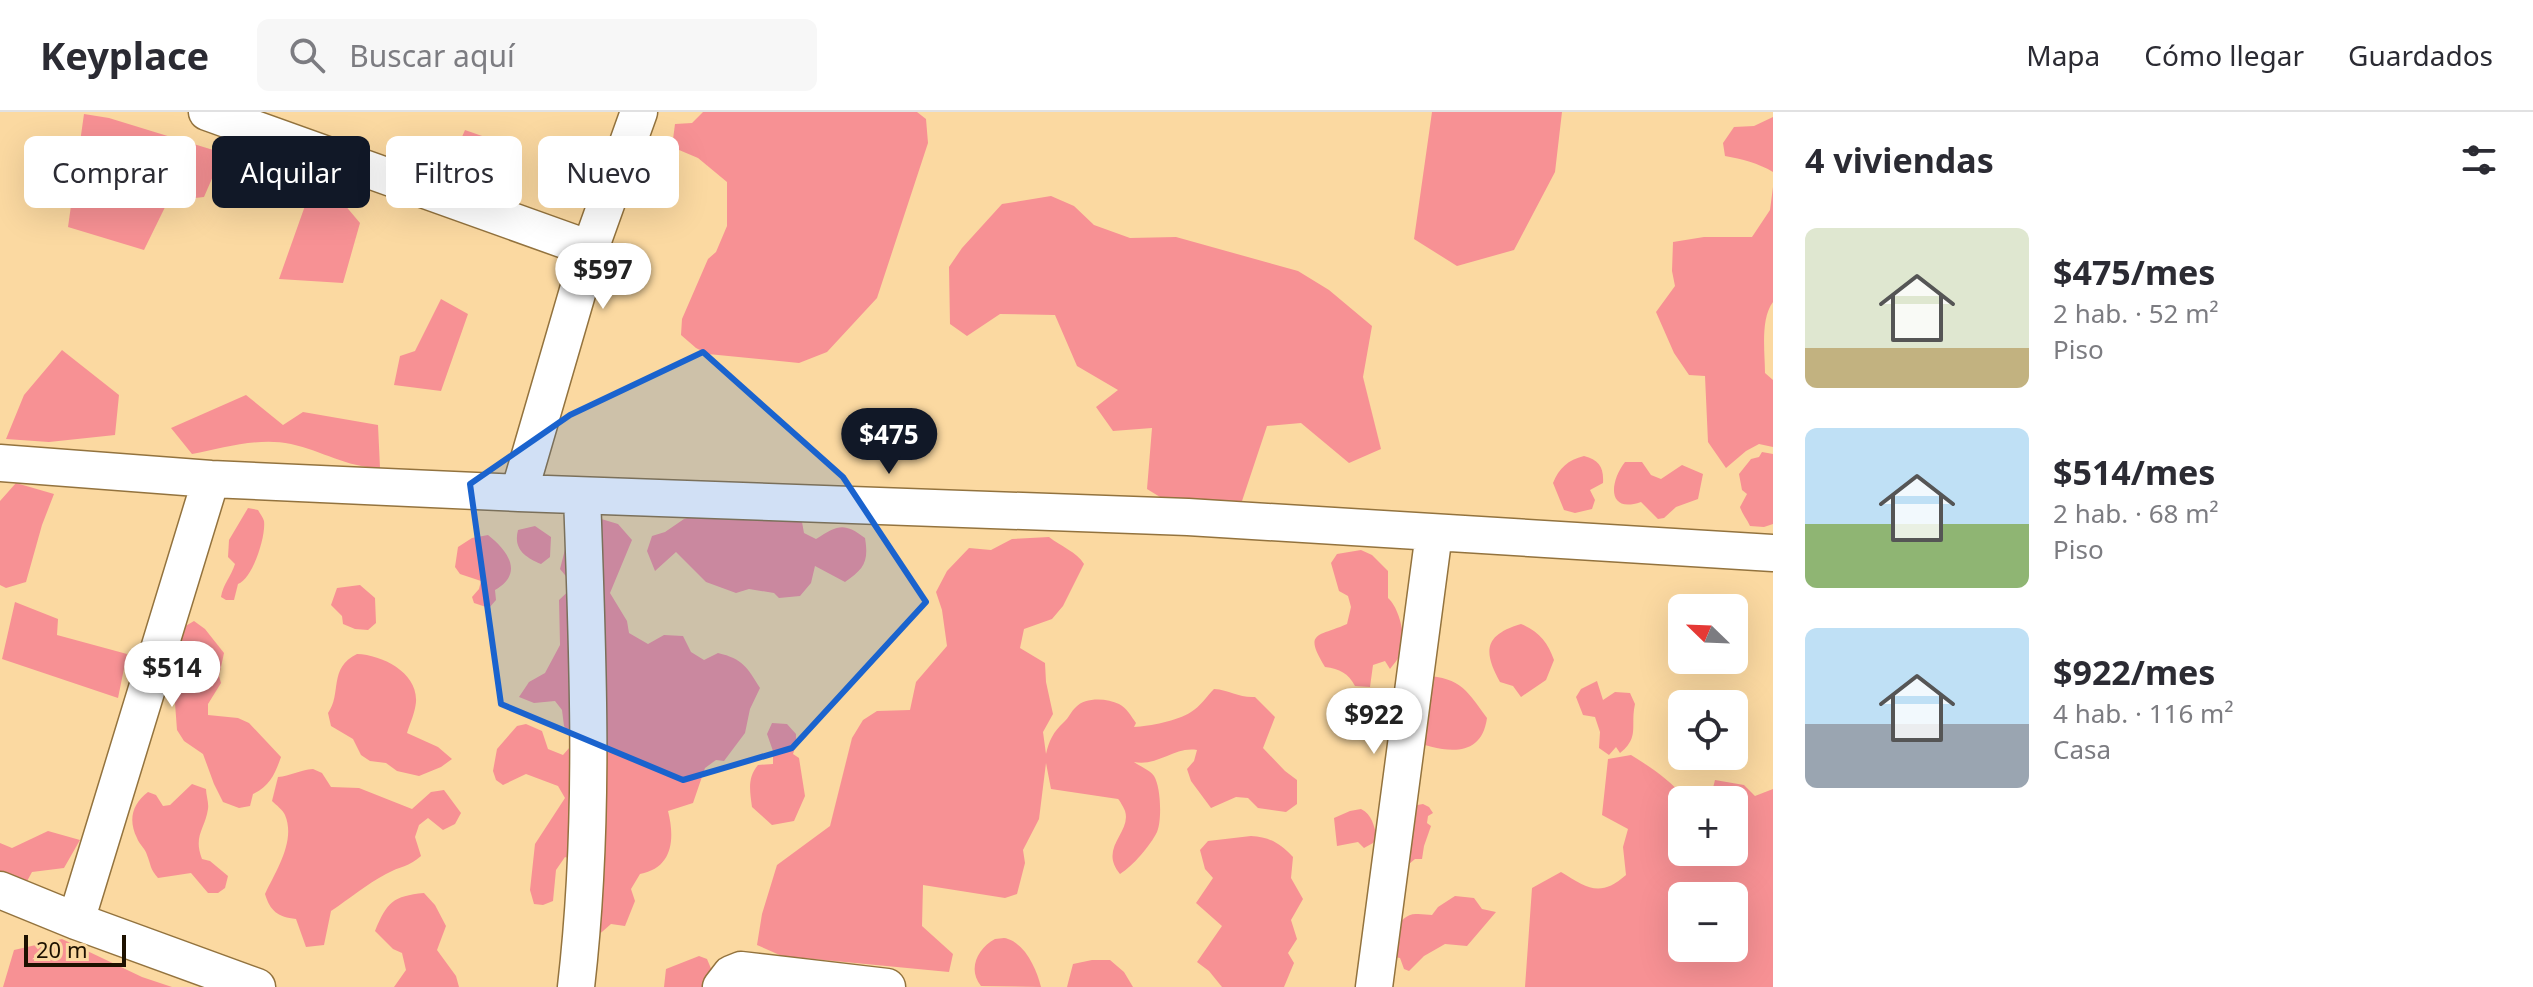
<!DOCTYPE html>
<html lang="es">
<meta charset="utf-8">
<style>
body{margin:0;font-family:"Noto Sans",sans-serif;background:#f7f7f7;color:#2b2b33;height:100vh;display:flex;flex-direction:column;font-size:30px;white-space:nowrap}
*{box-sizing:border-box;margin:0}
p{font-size:26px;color:#7c7c81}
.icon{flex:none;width:44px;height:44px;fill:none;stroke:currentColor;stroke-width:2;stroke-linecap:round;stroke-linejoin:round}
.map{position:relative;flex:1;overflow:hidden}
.sheet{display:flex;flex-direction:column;background:#fff;width:760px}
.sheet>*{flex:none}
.hud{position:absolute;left:24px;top:24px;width:760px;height:72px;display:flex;gap:16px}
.needle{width:52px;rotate:293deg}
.tools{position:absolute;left:1668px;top:482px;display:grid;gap:16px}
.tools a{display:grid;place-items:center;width:80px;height:80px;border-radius:12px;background:#fff;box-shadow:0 8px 32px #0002;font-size:40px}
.scale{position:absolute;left:24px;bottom:20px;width:102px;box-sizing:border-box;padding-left:8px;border:4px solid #1d1100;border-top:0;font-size:22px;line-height:28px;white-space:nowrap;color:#1d1100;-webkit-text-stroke:6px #fbd9a1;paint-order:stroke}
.price{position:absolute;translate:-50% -68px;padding:0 18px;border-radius:28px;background:#fff;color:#222;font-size:26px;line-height:52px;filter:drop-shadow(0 2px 4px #0008)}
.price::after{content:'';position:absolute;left:50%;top:48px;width:24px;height:18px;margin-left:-12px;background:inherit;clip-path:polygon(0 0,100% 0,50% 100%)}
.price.current{background:#111827;color:#fff}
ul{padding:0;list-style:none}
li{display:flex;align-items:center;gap:24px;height:200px;padding:0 32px}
li span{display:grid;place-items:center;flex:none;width:224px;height:160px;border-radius:12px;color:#555}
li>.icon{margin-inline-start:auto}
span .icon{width:96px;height:96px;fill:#fffc;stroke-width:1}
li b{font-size:34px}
h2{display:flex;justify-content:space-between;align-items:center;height:96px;padding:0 32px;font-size:34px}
.chip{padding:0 28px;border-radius:12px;background:#fff;box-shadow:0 8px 32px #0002;font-size:28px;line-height:72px}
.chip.current{background:#111827;color:#fff}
header{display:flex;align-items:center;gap:48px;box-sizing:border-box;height:112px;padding:0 40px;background:#fff;border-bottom:2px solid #e1e1e2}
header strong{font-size:38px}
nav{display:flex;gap:44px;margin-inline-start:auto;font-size:28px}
.search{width:560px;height:72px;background:#f7f7f7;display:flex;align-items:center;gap:20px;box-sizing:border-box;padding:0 28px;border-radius:12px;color:#7c7c81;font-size:30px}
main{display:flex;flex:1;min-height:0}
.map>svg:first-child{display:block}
.green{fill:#f79194;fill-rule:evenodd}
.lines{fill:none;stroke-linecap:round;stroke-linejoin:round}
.minor-casing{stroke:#93733e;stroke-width:39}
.minor{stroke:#fff;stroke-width:36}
.marked{fill:#1a63ce;fill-opacity:0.2;stroke:#1a63ce;stroke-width:6;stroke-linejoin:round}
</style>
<header>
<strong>Keyplace</strong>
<div class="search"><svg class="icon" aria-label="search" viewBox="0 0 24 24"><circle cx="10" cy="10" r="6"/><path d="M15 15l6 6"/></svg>Buscar aquí</div>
<nav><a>Mapa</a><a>Cómo llegar</a><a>Guardados</a></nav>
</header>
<main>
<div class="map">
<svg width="1773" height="875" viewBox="0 0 1773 875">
<rect width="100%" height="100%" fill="#fbd9a1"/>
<!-- green -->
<path class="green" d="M 703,0 L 917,0 L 926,7 L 928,31 L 877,186 L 827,240 L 799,251 L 708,242 L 696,236 L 681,223 L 682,207 L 708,147 L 716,140 L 727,114 L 727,70 L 698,46 L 672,35 L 675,12 L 692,11 Z
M 1432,0 L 1562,0 L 1555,60 L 1514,138 L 1457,154 L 1414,127 Z
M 84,2 L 109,6 L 223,41 L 204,85 L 168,89 L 144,138 L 68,115 Z
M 1773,5 L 1773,60 C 1758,51 1742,47 1725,44 L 1723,31 L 1734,15 L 1754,14 Z
M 465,18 L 502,31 L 479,68 L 449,55 Z
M 317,60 L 360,111 L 343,171 L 279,167 Z
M 1773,75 L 1773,190 C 1760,207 1765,241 1765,261 L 1773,268 L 1773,335 L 1759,332 L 1746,339 L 1726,356 L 1708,330 L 1705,264 L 1689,263 L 1674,241 L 1656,200 L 1675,174 L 1672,159 L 1673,130 L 1704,125 L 1752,125 L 1770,98 Z
M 1051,84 L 1074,94 L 1094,113 L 1130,126 L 1176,125 L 1298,159 L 1329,178 L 1372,214 L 1363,265 L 1381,337 L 1349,351 L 1301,311 L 1267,314 L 1240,395 L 1178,396 L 1147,377 L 1152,316 L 1113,319 L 1096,295 L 1118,278 L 1077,254 L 1055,203 L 1000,202 L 967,224 L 950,212 L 949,155 L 962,136 L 1002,92 Z
M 441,187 L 468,202 L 441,279 L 394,273 L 400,244 L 415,239 Z
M 62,238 L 119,283 L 115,323 L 49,330 L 6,327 L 24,283 Z
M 246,283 L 283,313 L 303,300 L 378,313 L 380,356 C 345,355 323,339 291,332 C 258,325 224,336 192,342 L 171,316 Z
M 1762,340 L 1773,342 L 1773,412 L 1764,415 L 1750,414 C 1747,407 1742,402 1740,395 L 1747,382 L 1742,378 L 1739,362 L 1751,347 L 1759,345 Z
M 1584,344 C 1599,348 1604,355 1603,371 L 1590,378 L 1595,388 L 1592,397 L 1575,401 L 1564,398 L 1553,371 C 1559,356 1568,348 1584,344 Z
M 1625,350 L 1642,350 L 1651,363 L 1661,367 L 1682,353 L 1703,362 L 1698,387 L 1676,395 L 1664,406 L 1658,407 L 1641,390 C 1606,402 1610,369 1625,350 Z
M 16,371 L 54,382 L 42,413 L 26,470 L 6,476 L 0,473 L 0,389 Z
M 248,396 L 258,398 C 260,402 263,405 264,409 C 266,424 253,466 238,472 L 234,488 L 226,488 L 221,485 C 223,472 231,465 235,452 L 228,445 L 229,428 Z
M 706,401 L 791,405 L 802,410 L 804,421 L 816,427 C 838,413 844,410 865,426 C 869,450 864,457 845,470 L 815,454 L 811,471 L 800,484 L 779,486 L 774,481 L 749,477 L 736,481 L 706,470 L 676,440 L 655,459 L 647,439 L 652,424 L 665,420 L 684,407 Z
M 598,406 L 618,412 L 632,428 L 610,481 L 627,509 L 629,521 L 648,532 L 664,523 L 683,524 L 691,540 L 704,548 L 718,541 C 743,547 747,555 760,576 L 750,597 L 745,621 L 724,649 L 716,648 L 705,656 L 693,691 L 668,699 C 675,727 673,756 640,762 L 631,777 L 635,789 L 625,814 L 611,812 L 595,826 L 576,749 L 565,745 L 556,758 L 553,789 L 543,793 L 534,792 L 530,778 L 535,732 L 565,686 L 558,674 L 526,662 L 503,673 L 496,668 L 493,659 L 497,637 L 517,614 L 526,612 L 542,619 L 548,637 L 563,643 L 576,628 L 564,614 L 562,598 L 555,589 L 534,591 L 519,585 L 529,570 L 545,561 L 560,533 L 559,488 L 574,474 L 560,457 L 571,414 Z
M 535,414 L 551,425 L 550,445 L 541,452 C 525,445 513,437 518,418 Z
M 488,423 C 507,438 525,461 495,478 L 496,488 L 489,496 L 474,491 L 472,485 L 479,477 L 481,469 L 460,462 L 455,455 L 458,435 L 472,426 Z
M 1049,425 C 1060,434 1077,440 1084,452 L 1063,494 L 1052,507 L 1024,517 L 1020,536 L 1045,551 L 1046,570 L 1053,602 L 1043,620 L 1046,642 C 1049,629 1053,620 1064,610 C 1069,606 1071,599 1076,595 C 1085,585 1107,586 1119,592 C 1127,596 1131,604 1136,611 L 1134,615 C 1150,614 1177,609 1191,600 C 1200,595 1207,584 1214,577 C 1230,578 1239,586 1255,585 L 1275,605 L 1263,636 L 1285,659 L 1297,668 L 1297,692 L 1286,700 L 1258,696 L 1248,686 L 1236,685 L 1211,696 L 1191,669 L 1187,657 L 1194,649 L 1197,638 C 1175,634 1157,655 1134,650 C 1139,654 1150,658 1154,664 C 1161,675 1162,709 1157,720 C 1150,734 1133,754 1120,762 C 1098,736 1132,720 1125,699 C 1125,698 1119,687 1118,687 L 1051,677 L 1046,651 L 1039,707 L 1023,738 L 1025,751 L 1017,782 L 1005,786 L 923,773 L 922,814 L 953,842 L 949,860 L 782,844 L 757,833 L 762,802 L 777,753 L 830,714 L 852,626 L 863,608 L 877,599 L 910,598 L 916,570 L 947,534 L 942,498 L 936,480 L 947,459 L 969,436 L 991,438 L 1012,427 Z
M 1361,438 L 1372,443 L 1388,459 L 1388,486 C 1399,495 1407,527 1401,540 C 1399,546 1394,552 1390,557 L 1385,549 L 1373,553 L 1370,575 L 1355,574 C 1348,561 1340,557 1325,555 C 1303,519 1318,525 1347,512 L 1351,495 L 1348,484 L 1339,479 L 1331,451 L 1337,442 Z
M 360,473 L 375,486 L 376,511 L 368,518 L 355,517 L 343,512 L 342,504 L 331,493 L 337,476 Z
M 15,490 L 58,507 L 57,523 L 127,542 L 118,586 L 2,547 Z
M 194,509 L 205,517 L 224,541 L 219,564 L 221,571 L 208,592 L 208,603 L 238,606 L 249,611 L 281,645 C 275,662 270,674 253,682 L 250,694 L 239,696 L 223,690 L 214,672 L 203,642 L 184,629 L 177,618 L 175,591 L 177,575 L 170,557 L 177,519 Z
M 1521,512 C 1539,519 1548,531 1554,548 L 1546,568 L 1521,585 L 1513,574 L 1500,570 C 1483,539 1484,523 1521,512 Z
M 357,542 C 383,543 418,561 416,590 C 415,601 410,611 407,621 L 438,635 L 452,647 L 441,655 L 419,664 L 397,659 L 386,651 L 370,649 L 361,643 L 353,627 L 331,614 L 328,601 C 342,582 328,556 357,542 Z
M 1417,563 C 1459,565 1464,574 1487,606 C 1481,650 1440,639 1410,628 Z
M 1597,569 L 1603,588 L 1615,580 L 1630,581 L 1635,592 C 1630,614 1640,625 1620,641 L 1616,635 L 1609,643 L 1599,636 L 1600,620 L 1595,605 L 1583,603 L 1576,585 L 1581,577 Z
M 772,611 L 787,612 L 796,622 L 796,633 L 793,642 L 799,646 L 805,684 L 794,709 L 772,713 L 752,695 C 750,679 747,666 758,653 L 773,652 L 773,639 L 767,622 Z
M 1631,643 C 1652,656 1670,668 1686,687 L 1697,688 L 1682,688 L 1682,740 L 1734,740 L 1734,688 L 1710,688 L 1715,668 L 1744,673 L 1755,684 L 1773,677 L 1773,875 L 1525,875 L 1532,776 L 1561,760 C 1587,776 1600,786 1626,763 L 1623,735 L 1628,717 L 1602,703 L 1608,647 ZM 1682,784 L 1734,784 L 1734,836 L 1682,836 Z
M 313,657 L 322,661 L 331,675 L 359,676 L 412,697 L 431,680 L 444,678 L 461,701 L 455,712 L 443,718 L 428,706 L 419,713 L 415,725 L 421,744 C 409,755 400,754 386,762 C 367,772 349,787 331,799 L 324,833 L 306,835 L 296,807 C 278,805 270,799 265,782 C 276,759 296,729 285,703 C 283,698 276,693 272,689 L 278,665 C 290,664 300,658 313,657 Z
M 192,672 L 206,677 C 206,683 209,691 208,697 C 205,717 193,724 202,747 L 210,749 L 228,764 L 225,776 L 218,781 L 208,781 L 191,761 L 158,766 C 150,757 151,753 147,743 C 145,736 139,732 137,726 C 128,708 132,692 148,680 L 156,683 L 163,694 L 170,693 Z
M 1423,692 L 1429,695 L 1433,701 L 1428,704 L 1427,711 L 1431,714 L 1424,734 L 1422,747 L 1415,747 L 1409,752 L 1403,748 L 1412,694 Z
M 1361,697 C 1372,702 1374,714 1377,725 L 1373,731 L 1364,736 L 1358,730 L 1337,734 L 1334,706 L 1350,699 Z
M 48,719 L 80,728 L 64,756 L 32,760 L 19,784 L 0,771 L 0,731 L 12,736 Z
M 1251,724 C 1269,725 1280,731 1293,745 L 1291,766 L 1303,787 L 1291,808 L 1297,827 L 1288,841 L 1294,851 L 1284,875 L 1222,875 L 1209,859 L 1197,850 L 1222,814 L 1196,791 L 1213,766 L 1205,757 L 1200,738 L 1208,729 Z
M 424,781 L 435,793 L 446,814 L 437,838 L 456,864 L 459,875 L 394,875 L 406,858 L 402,841 L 393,837 L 375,819 C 387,790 393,784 424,781 Z
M 1455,784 L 1474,786 L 1482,797 L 1496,800 L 1467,834 L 1445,832 L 1424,844 L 1409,859 L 1404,857 L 1400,846 L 1389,844 C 1392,829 1397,800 1418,802 C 1423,802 1428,803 1432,803 L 1438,795 Z
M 62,827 L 142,865 L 172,875 L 3,875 L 14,838 Z
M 995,827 C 1000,827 1004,825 1008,827 C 1026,833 1037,858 1041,875 L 981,874 C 967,857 978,836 995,827 Z
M 699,844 L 707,847 L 715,866 L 711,875 L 664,875 L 666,857 Z
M 1092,848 L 1110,848 L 1124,860 L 1133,875 L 1067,875 L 1073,852 Z"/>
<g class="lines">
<!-- minor casing -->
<g class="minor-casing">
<path id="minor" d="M 207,0 L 590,137
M 0,351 L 211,367 L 519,381 L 1188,405 L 1773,441
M 519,381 L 590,137 L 639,0
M 0,778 L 76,809 L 257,875
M 76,809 L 211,367
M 576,875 C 595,712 588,548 582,384
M 721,875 L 731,862 L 741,858 L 887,875
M 1374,875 L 1434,421"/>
</g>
<!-- minor -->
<use href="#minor" class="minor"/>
</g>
<!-- marked area -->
<path class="marked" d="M 703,240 L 843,365 L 926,490 L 792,636 L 683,668 L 501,592 L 470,372 L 570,303 Z"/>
</svg>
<div class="tools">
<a><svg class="needle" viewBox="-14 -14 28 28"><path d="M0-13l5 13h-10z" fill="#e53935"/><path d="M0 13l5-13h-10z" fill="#7c7c81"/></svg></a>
<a><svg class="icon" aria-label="locate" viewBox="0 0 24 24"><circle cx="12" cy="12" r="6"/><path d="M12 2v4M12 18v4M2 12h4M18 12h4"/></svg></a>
<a>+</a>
<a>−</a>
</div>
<div class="scale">20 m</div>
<b class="price" style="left:603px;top:199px">$597</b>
<b class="price current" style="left:889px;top:364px">$475</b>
<b class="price" style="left:172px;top:597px">$514</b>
<b class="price" style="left:1374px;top:644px">$922</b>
<div class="hud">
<a class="chip">Comprar</a>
<a class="chip current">Alquilar</a>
<a class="chip">Filtros</a>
<a class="chip">Nuevo</a>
</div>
</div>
<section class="sheet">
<h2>4 viviendas<svg class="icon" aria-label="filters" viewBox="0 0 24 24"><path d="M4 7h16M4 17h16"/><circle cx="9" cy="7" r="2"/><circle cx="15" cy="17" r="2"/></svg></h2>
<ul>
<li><span style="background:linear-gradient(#dfe7d0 75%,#c2b280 0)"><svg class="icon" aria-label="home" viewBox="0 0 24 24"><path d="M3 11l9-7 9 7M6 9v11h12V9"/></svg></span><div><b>$475/mes</b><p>2 hab. · 52 m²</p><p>Piso</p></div></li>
<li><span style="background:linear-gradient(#bfe0f5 60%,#8fb573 0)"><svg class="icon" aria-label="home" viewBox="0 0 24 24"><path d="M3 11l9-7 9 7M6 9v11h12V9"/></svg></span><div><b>$514/mes</b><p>2 hab. · 68 m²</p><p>Piso</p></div></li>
<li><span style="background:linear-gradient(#bfe0f5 60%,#9aa5b1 0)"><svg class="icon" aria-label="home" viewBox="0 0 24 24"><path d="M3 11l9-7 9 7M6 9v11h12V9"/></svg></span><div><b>$922/mes</b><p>4 hab. · 116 m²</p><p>Casa</p></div></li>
</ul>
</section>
</main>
